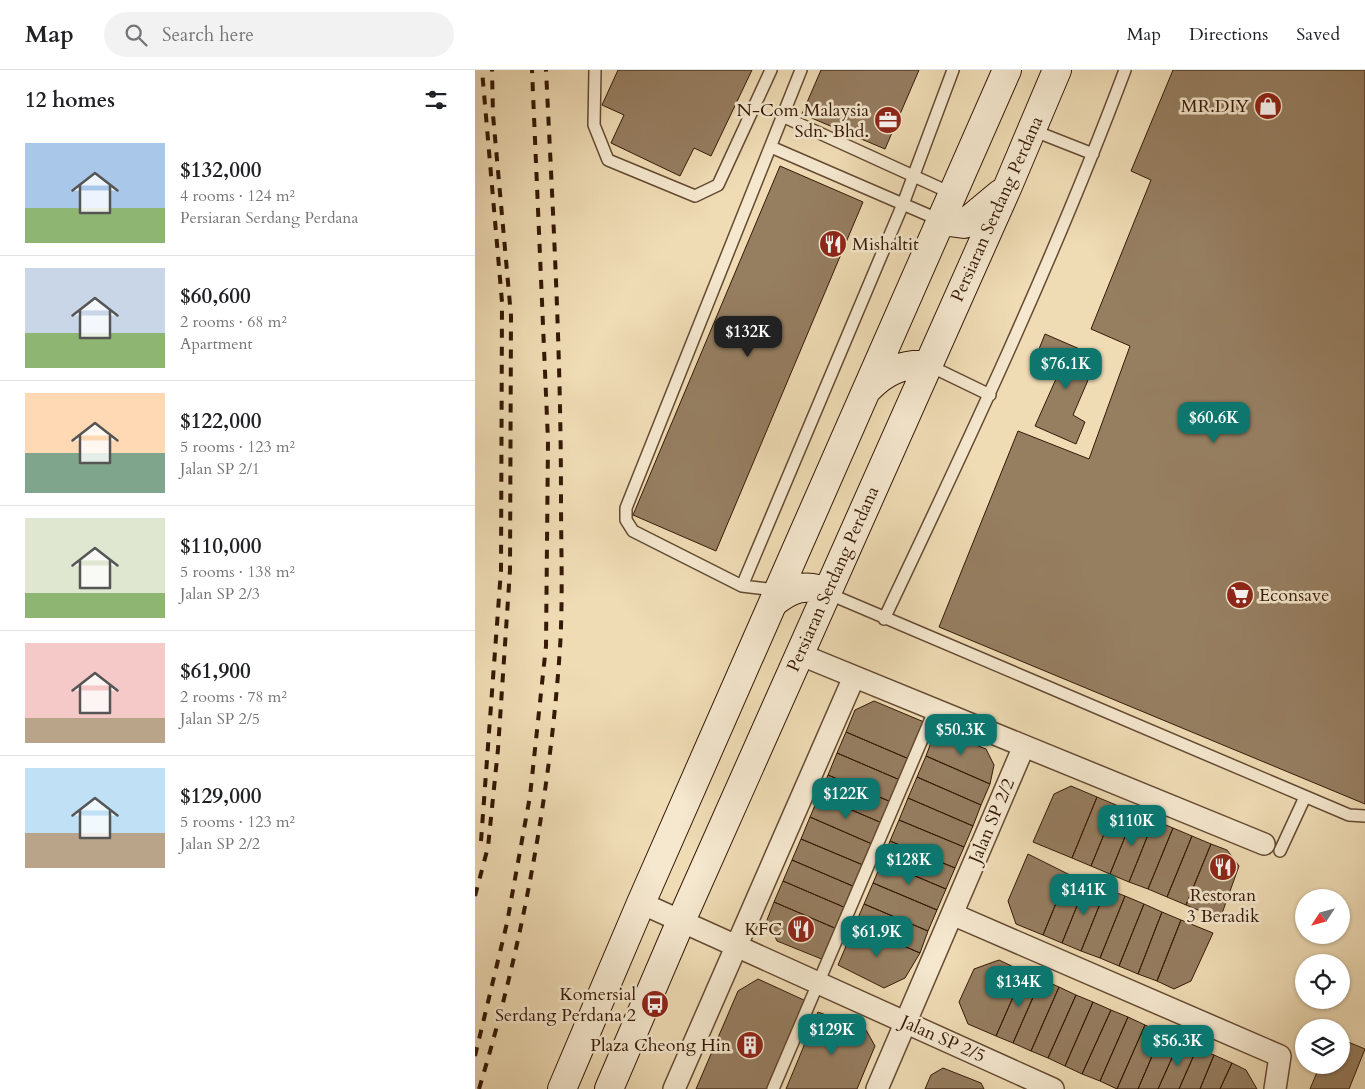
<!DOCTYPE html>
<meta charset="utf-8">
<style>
body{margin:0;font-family:Cardo,serif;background:#f2f2f2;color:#202124;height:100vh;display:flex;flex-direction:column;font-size:19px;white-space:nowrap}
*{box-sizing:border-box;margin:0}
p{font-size:16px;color:#757577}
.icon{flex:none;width:28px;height:28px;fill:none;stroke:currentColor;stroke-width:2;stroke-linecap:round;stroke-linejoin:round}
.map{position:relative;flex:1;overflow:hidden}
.details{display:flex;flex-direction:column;background:#fff;width:475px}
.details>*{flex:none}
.needle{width:32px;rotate:234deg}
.buttons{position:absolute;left:820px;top:819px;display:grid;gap:10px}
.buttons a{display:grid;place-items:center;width:55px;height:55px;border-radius:50%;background:#fff;box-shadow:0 1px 4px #0004;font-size:25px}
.price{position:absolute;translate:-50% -42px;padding:0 11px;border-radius:10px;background:#0f766e;color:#fff;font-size:16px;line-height:32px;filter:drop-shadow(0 1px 2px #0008)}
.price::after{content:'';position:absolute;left:50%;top:30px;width:15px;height:11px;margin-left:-8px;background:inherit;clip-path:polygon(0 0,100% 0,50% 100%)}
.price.current{background:#222;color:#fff}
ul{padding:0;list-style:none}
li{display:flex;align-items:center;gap:15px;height:125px;padding:0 25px}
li+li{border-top:1px solid #e0e0e0}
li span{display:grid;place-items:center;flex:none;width:140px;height:100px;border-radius:0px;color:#555}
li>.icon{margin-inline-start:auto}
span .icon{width:60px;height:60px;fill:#fffc;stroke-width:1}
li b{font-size:21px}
h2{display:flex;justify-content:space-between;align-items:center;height:60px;padding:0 25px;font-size:21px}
header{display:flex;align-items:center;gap:30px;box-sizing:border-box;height:70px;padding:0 25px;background:#fff;border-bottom:1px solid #e0e0e0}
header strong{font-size:24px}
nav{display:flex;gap:28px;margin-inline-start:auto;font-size:18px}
.search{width:350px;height:45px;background:#f2f2f2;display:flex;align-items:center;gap:12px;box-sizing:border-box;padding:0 18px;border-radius:28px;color:#757577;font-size:19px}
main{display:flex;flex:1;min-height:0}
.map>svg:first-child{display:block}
.building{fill:#967e61;stroke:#351905}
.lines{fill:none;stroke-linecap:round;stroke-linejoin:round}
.lane-casing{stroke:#644a31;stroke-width:14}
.street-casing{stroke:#644a31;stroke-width:24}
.secondary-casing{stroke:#351905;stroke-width:30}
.lane{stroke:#f5e8cf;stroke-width:11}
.street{stroke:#f5e8cf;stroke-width:21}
.secondary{stroke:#f5e8cf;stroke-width:28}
.rail{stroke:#351905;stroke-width:4;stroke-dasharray:9 9;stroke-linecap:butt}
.labels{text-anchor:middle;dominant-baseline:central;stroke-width:5;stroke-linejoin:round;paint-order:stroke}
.poi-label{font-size:18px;fill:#351905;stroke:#f5e8cf;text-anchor:end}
.street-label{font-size:18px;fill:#351905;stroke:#f5e8cf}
</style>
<header>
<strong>Map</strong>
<div class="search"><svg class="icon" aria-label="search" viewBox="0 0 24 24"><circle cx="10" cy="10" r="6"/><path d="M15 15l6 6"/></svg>Search here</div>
<nav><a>Map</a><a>Directions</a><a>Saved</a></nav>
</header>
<main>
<section class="details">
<h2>12 homes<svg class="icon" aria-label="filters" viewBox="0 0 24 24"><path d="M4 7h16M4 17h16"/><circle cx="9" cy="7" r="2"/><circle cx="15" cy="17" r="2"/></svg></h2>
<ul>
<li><span style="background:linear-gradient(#a9c7e8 65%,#8fb573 0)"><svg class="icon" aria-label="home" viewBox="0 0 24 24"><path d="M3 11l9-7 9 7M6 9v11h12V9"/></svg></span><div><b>$132,000</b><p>4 rooms · 124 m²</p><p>Persiaran Serdang Perdana</p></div></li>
<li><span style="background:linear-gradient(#c9d6e8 65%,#8fb573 0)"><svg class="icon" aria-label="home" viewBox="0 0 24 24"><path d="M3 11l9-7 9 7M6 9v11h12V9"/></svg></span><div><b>$60,600</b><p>2 rooms · 68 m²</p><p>Apartment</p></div></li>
<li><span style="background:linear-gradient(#ffd9b3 60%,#7fa58c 0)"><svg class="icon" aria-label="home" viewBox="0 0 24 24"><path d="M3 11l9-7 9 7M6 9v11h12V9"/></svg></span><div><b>$122,000</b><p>5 rooms · 123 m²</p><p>Jalan SP 2/1</p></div></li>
<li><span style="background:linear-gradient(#dfe7d0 75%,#8fb573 0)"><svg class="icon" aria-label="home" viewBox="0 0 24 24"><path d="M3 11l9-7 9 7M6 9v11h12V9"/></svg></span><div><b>$110,000</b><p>5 rooms · 138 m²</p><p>Jalan SP 2/3</p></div></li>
<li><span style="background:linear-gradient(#f6c9c9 75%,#b9a48a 0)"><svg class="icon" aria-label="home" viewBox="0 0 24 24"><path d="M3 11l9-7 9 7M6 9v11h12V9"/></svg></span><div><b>$61,900</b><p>2 rooms · 78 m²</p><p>Jalan SP 2/5</p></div></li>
<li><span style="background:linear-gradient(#bfe0f5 65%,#b9a48a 0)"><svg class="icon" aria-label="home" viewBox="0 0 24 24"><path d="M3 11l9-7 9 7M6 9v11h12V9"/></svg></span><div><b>$129,000</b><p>5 rooms · 123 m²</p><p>Jalan SP 2/2</p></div></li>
</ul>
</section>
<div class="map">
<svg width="890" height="1019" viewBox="0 0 890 1019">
<rect width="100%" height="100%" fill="#efdcb5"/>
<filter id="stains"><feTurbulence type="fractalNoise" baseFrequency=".004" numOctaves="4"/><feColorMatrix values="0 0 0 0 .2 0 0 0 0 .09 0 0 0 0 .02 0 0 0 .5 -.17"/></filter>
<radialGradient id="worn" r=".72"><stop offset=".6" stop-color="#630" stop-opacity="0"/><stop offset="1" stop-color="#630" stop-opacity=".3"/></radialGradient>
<!-- building -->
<path class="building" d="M 143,0 L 277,0 L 236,86 L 219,78 L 205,106 L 136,73 L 149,45 L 127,35 Z
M 346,0 L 444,0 L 410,79 L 327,44 Z
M 698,0 L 890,0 L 890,734 L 464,557 L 543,361 L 614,389 L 655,276 L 616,259 L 676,110 L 656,101 Z
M 305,96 L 388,132 L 241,481 L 158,445 Z
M 570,264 L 623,287 L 598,345 L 610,352 L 601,374 L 560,356 L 589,291 L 564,279 Z
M 399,631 L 449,652 L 434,689 L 371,662 L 380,640 Z
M 461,659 L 511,679 L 519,695 L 515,714 L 451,686 Z
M 371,662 L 434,689 L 425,710 L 362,683 Z
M 362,683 L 425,710 L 416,732 L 353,705 Z
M 451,686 L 515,714 L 506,735 L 442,707 Z
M 353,705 L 416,732 L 407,753 L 344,726 Z
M 442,707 L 506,735 L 498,756 L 433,728 Z
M 596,716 L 622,727 L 597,788 L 558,772 L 579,724 Z
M 344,726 L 407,753 L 397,774 L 335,747 Z
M 622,727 L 641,735 L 616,796 L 597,788 Z
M 433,728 L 498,756 L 489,777 L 424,750 Z
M 641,735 L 660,742 L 635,804 L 616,796 Z
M 660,742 L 679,750 L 654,812 L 635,804 Z
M 335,747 L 397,774 L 388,795 L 326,769 Z
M 424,750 L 489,777 L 480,798 L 415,771 Z
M 679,750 L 698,758 L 673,819 L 654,812 Z
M 698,758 L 717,766 L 692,827 L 673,819 Z
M 717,766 L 736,774 L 711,835 L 692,827 Z
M 326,769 L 388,795 L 380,817 L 317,790 Z
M 415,771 L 480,798 L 471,819 L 407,792 Z
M 736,774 L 752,780 L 764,796 L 745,849 L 711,835 Z
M 553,784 L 593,804 L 568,865 L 541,854 L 533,831 Z
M 317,790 L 380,817 L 371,838 L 308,811 Z
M 407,792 L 471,819 L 462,840 L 398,813 Z
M 593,804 L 612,811 L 587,873 L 568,865 Z
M 308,811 L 371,838 L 362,859 L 299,832 Z
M 612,811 L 631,819 L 606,881 L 587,873 Z
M 398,813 L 462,840 L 453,861 L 389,834 Z
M 631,819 L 650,826 L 625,888 L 606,881 Z
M 650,826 L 669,834 L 644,896 L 625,888 Z
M 299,832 L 362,859 L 349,890 L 302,871 L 292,850 Z
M 389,834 L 453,861 L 445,883 L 380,855 Z
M 669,834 L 687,842 L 663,904 L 644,896 Z
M 687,842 L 706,850 L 682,911 L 663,904 Z
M 706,850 L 738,863 L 716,911 L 699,919 L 682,911 Z
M 380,855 L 445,883 L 430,908 L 409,918 L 363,895 Z
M 524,890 L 549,902 L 521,966 L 493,954 L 484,932 L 499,899 Z
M 549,902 L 566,909 L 538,973 L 521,966 Z
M 283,909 L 331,931 L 292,1019 L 221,1019 L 263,921 Z
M 566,909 L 584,917 L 556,981 L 538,973 Z
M 584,917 L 601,925 L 573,988 L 556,981 Z
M 601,925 L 618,932 L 590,996 L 573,988 Z
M 618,932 L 636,940 L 607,1004 L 590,996 Z
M 636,940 L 653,947 L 625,1011 L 607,1004 Z
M 343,942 L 391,960 L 400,976 L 382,1019 L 311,1019 Z
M 653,947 L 670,955 L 642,1019 L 625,1011 Z
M 670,955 L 687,963 L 663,1019 L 642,1019 Z
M 687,963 L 705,970 L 683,1019 L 663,1019 Z
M 866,969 L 890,979 L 874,1019 L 835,1019 L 845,995 L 866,995 Z
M 705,970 L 722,978 L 704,1019 L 683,1019 Z
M 722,978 L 739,985 L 725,1019 L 704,1019 Z
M 739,985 L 757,993 L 745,1019 L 725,1019 Z
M 757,993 L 771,1000 L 782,1019 L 745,1019 Z
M 468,998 L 506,1013 L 509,1019 L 450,1019 L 456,1005 Z"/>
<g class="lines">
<!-- lane casing -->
<g class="lane-casing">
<path id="lane" d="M 120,0 L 119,55 L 133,90 L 220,126 L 243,115 L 296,0
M 307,46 L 478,124
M 557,60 L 618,84
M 296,77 L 467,151
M 453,295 L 515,325
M 303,514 L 292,519 L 267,516 L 158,461 L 151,450 L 151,438 L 326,0
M 267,516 L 428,134 L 478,0
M 352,523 L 874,745 L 890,746
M 409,549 C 495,368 580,187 650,0
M 805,781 L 830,727
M 298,1019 L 460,639"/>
</g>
<!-- street casing -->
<g class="street-casing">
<path id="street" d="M 324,584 L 789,774
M 166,833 L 578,1019
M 477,844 L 805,986 L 800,1019
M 199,1019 L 379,607
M 402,1019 L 549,676"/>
</g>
<!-- secondary casing -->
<g class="secondary-casing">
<path id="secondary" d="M 467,151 L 489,154 L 525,124
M 393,319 C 410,301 428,293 453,295
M 298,533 C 315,519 331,512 352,523
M 87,1019 L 166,833 L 532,0
M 134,1019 L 206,851 L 533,116 L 582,0"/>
</g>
<!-- lane -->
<use href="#lane" class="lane"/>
<!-- street -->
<use href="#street" class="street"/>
<!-- secondary -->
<use href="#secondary" class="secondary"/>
<!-- rail -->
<path class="rail" d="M 6,771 L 26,500 L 27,232 L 7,0
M 0,826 L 13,777 L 23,679 L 35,500 L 36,246 L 18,45 L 17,0
M 0,986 L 32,853 L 55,726 L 71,576 L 73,371 L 57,0
M 4,1019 C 47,877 75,726 85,578 C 88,528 86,478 86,428 C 86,285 78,143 71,0"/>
</g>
<!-- icons -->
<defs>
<g id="shop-disc" transform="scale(1.4375)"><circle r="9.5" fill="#8f2418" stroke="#f5e8cf"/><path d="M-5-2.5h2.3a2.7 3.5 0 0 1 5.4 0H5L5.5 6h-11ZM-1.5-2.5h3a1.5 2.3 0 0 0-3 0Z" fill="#fff"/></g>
<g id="office-disc" transform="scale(1.4375)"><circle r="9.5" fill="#8f2418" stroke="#f5e8cf"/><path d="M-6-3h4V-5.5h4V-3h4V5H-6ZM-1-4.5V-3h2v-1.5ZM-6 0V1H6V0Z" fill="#fff"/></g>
<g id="restaurant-disc" transform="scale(1.4375)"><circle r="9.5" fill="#8f2418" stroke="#f5e8cf"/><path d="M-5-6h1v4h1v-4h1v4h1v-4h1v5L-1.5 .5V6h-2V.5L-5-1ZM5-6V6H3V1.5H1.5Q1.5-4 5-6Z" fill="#fff"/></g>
<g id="supermarket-disc" transform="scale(1.4375)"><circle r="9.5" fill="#8f2418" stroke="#f5e8cf"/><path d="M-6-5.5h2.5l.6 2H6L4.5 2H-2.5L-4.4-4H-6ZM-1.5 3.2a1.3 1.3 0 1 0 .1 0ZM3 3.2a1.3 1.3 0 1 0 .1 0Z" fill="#fff"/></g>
<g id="bus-disc" transform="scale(1.4375)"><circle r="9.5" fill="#8f2418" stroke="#f5e8cf"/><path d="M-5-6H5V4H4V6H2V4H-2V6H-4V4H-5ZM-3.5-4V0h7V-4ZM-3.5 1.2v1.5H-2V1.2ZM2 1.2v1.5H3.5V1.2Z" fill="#fff"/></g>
<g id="building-disc" transform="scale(1.4375)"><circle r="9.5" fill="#8f2418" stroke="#f5e8cf"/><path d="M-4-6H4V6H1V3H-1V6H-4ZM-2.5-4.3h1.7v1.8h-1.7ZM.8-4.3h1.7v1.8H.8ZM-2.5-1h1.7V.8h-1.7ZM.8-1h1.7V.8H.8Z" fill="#fff"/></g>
</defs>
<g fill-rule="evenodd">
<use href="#shop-disc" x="793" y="36"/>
<use href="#office-disc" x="413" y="50"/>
<use href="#restaurant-disc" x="358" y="174"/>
<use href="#supermarket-disc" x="765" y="525"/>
<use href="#restaurant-disc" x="748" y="797"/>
<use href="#restaurant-disc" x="326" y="859"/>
<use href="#bus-disc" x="180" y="934"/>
<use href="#building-disc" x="275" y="975"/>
</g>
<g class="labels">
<!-- poi labels -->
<g class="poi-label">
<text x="774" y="36">MR.DIY</text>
<text x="394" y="40">N-Com Malaysia<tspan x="394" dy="21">Sdn. Bhd.</tspan></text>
<text x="377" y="174" text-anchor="start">Mishaltit</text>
<text x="784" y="525" text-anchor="start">Econsave</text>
<text x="748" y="825" text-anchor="middle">Restoran<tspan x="748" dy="21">3 Beradik</tspan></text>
<text x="307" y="859">KFC</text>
<text x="161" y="924">Komersial<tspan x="161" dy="21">Serdang Perdana 2</tspan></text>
<text x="256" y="975">Plaza Cheong Hin</text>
</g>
<!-- street labels -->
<g class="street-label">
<text transform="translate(522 139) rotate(-66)">Persiaran Serdang Perdana</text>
<text transform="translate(358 509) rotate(-66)">Persiaran Serdang Perdana</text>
<text transform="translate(517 751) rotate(-67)">Jalan SP 2/2</text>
<text transform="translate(468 969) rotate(24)">Jalan SP 2/5</text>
</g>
</g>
<rect width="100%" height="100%" filter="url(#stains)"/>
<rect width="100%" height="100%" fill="url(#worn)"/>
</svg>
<div class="buttons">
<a><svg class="needle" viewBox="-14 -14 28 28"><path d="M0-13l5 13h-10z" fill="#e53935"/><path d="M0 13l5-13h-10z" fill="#757577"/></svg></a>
<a><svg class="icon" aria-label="locate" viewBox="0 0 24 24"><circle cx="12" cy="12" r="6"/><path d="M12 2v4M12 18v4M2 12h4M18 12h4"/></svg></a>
<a><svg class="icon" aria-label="layers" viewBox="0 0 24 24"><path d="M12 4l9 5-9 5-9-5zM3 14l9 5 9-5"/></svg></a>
</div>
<b class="price current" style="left:273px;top:288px">$132K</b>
<b class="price" style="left:591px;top:320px">$76.1K</b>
<b class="price" style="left:739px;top:374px">$60.6K</b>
<b class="price" style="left:486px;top:686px">$50.3K</b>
<b class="price" style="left:371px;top:750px">$122K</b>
<b class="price" style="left:657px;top:777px">$110K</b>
<b class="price" style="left:434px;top:816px">$128K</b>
<b class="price" style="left:609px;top:846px">$141K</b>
<b class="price" style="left:402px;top:888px">$61.9K</b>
<b class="price" style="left:544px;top:938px">$134K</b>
<b class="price" style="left:357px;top:986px">$129K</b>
<b class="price" style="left:703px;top:997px">$56.3K</b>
</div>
</main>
